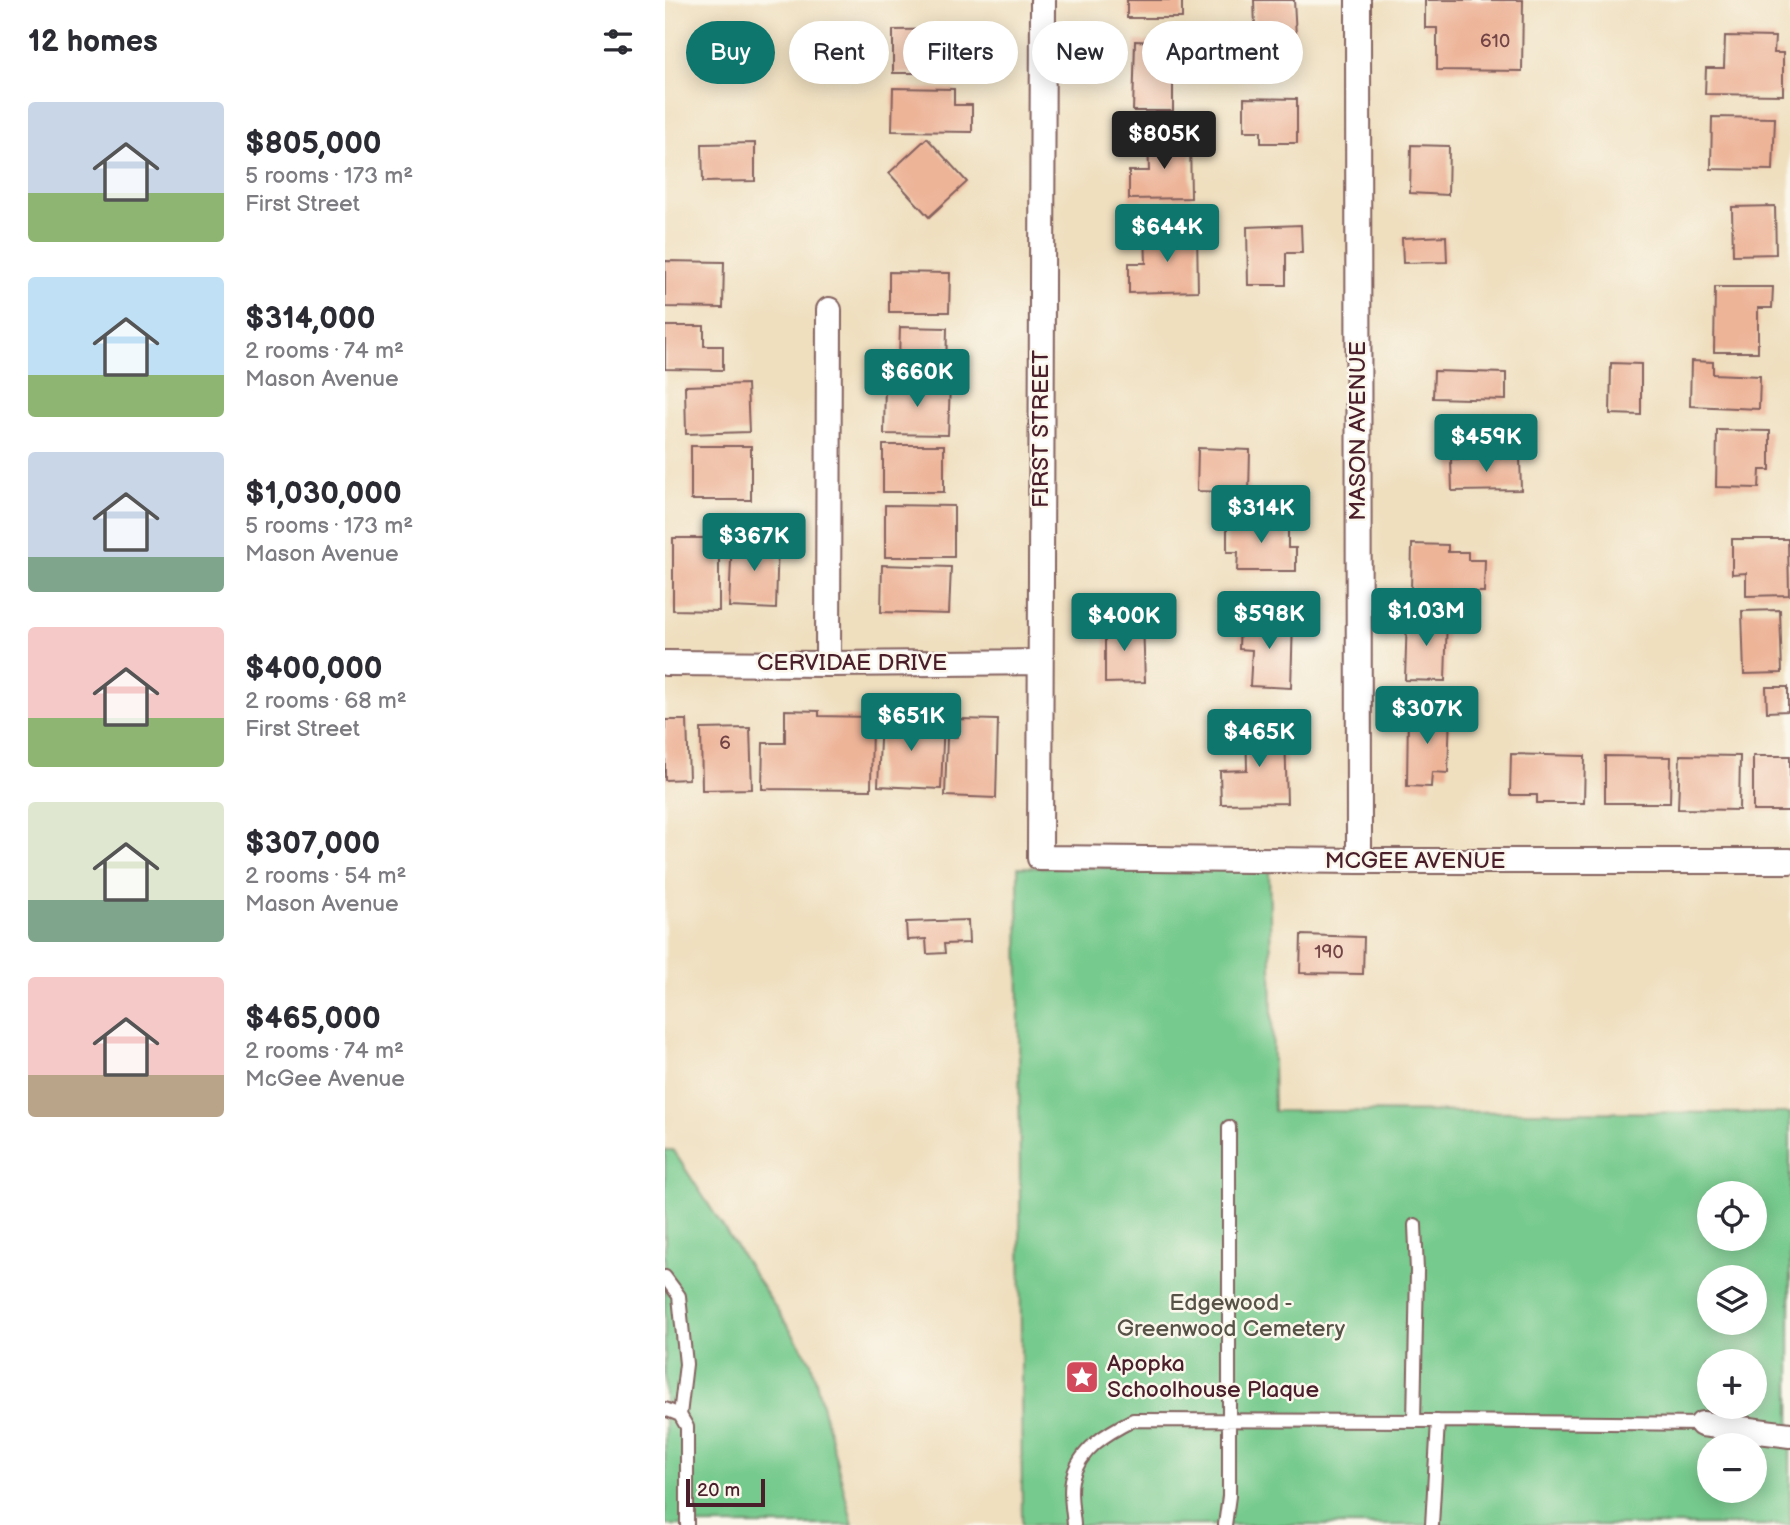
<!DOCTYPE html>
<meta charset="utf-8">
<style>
body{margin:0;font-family:"Balsamiq Sans",sans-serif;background:#f2f2f3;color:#2b2b33;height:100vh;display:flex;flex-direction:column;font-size:26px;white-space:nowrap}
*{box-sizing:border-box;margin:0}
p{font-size:23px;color:#7c7c81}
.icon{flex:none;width:38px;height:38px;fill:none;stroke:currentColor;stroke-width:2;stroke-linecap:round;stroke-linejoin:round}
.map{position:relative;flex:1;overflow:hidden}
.details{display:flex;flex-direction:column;background:#fff;width:665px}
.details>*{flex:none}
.top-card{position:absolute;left:21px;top:21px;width:665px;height:63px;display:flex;gap:14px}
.buttons{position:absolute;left:1032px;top:1181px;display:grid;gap:14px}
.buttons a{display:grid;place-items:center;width:70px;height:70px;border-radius:50%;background:#fff;box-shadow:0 4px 18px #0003;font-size:35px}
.scale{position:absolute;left:21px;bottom:18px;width:79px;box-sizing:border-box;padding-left:7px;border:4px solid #4a1f2b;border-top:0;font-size:19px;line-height:24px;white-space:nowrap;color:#4a1f2b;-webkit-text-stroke:5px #fbf7ec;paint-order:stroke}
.price{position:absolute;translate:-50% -60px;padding:0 16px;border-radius:7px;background:#0f766e;color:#fff;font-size:23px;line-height:46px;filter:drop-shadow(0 2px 4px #0008)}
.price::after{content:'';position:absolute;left:50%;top:42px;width:21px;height:16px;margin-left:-10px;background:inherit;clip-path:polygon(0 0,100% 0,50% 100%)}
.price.selected{background:#222;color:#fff}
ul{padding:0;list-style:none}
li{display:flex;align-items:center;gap:21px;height:175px;padding:0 28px}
li span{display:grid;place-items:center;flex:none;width:196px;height:140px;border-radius:7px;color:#555}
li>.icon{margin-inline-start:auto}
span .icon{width:84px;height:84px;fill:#fffc;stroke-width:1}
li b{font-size:30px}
h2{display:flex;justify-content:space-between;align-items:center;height:84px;padding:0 28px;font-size:30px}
.chip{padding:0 24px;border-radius:32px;background:#fff;box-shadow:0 4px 18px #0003;font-size:24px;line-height:63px}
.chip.selected{background:#0f766e;color:#fff}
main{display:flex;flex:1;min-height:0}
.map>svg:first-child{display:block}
.green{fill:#76ca8d;stroke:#60745c;stroke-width:2;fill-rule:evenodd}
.building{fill:#edb498}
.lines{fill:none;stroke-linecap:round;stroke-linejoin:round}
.lane-casing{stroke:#84625f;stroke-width:16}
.street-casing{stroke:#84625f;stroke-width:28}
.lane{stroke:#fff;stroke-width:12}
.street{stroke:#fff;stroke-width:24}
.labels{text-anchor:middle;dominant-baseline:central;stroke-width:5;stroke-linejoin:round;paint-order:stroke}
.number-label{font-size:19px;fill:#734446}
.street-label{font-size:23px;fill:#4a1f2b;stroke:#fbf7ec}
.park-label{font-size:23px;fill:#575248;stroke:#fbf7ec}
.poi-label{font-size:23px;fill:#4a1f2b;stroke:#fbf7ec;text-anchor:start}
</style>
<main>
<section class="details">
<h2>12 homes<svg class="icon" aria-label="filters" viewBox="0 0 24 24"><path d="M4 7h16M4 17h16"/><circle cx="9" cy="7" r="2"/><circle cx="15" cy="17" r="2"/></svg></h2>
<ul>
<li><span style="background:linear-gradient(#c9d6e8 65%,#8fb573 0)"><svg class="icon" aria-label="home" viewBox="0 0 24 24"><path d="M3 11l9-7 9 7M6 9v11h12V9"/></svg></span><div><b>$805,000</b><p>5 rooms · 173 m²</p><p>First Street</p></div></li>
<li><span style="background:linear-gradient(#bfe0f5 70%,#8fb573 0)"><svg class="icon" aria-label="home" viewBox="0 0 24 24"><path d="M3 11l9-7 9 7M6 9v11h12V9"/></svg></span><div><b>$314,000</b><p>2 rooms · 74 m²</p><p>Mason Avenue</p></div></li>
<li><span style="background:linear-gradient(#c9d6e8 75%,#7fa58c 0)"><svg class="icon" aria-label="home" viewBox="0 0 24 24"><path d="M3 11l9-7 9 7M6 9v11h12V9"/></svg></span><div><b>$1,030,000</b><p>5 rooms · 173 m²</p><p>Mason Avenue</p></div></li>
<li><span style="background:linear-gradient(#f6c9c9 65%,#8fb573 0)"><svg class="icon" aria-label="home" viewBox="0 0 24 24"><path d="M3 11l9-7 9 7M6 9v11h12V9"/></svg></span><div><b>$400,000</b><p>2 rooms · 68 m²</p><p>First Street</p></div></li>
<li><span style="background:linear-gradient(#dfe7d0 70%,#7fa58c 0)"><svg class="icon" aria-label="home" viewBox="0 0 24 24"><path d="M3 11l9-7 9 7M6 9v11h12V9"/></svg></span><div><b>$307,000</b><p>2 rooms · 54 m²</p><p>Mason Avenue</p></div></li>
<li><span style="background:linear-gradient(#f6c9c9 70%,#b9a48a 0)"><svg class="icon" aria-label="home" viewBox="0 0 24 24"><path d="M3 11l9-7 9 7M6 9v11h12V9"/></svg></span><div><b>$465,000</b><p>2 rooms · 74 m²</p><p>McGee Avenue</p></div></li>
</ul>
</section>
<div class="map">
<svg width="1125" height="1525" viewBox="0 0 1125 1525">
<rect width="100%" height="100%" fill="#fbf7ec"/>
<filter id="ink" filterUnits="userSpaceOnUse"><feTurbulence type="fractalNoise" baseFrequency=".0143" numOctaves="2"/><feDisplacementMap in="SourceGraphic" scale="14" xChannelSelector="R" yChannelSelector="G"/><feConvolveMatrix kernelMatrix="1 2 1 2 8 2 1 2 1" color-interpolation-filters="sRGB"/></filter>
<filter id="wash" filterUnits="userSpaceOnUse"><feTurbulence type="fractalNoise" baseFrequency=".00686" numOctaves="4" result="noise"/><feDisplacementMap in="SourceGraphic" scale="28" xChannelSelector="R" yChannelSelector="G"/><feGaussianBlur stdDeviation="1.57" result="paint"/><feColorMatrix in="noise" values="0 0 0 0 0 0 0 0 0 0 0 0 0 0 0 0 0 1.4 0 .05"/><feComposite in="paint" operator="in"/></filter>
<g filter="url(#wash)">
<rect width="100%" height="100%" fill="#efdfbf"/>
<!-- green -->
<path class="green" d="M 353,867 L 604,868 L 609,1111 L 1125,1113 L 1125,1525 L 357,1525 ZM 1045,1194 L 1090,1194 L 1090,1239 L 1045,1239 ZM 1045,1278 L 1090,1278 L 1090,1323 L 1045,1323 ZM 1045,1362 L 1090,1362 L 1090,1407 L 1045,1407 ZM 1045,1446 L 1090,1446 L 1090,1491 L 1045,1491 Z
M 0,1150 L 8,1150 L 146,1362 L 188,1525 L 0,1525 Z"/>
<g id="blocks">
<!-- building -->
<path class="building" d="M 462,0 L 517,0 L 517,18 L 462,18 Z
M 589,0 L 629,0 L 632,54 L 591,55 Z
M 760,0 L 858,0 L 857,71 L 772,70 L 772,28 L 760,28 Z
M 307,29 L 307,57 L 288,57 L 288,73 L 228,73 L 228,30 Z
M 1060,36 L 1110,37 L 1109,53 L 1118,53 L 1118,95 L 1040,94 L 1041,68 L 1059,68 Z
M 470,41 L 526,43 L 525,70 L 508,70 L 508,111 L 468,111 Z
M 228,88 L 289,89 L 289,105 L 307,105 L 307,132 L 227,131 Z
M 579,98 L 632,99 L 632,143 L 596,143 L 596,131 L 579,131 Z
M 1047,117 L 1110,118 L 1108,170 L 1046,169 Z
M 262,138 L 302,182 L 264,217 L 224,173 Z
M 483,138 L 525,138 L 526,198 L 464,199 L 464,171 L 484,171 Z
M 90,143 L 90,181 L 38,182 L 37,144 Z
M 746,145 L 784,146 L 783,195 L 745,193 Z
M 1110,206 L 1111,254 L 1068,255 L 1067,207 Z
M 636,225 L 637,253 L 621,253 L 621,285 L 583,285 L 582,227 Z
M 532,232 L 533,291 L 464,293 L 464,263 L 481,263 L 480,233 Z
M 781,236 L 782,262 L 738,263 L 737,238 Z
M 0,261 L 59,262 L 58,308 L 0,307 Z
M 224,272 L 285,273 L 284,312 L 224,312 Z
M 1050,287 L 1108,287 L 1107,308 L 1093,308 L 1093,352 L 1049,352 Z
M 0,326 L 39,326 L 39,346 L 58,346 L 58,370 L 0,369 Z
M 235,327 L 282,328 L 281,372 L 215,370 L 216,358 L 234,358 Z
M 1026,361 L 1048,362 L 1048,374 L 1095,376 L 1094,409 L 1025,406 Z
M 946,363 L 976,364 L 976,415 L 945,414 Z
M 769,371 L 841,373 L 841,400 L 768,398 Z
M 220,382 L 285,384 L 283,435 L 219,434 Z
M 82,384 L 84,432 L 21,434 L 20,386 Z
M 1052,430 L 1105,431 L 1105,470 L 1095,470 L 1094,488 L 1051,487 Z
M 218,445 L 279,445 L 279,492 L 218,492 Z
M 26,446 L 86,446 L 86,500 L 26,500 Z
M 533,448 L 585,450 L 584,493 L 532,491 Z
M 855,457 L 856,490 L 787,491 L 786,459 Z
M 220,505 L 289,506 L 289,557 L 220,557 Z
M 562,519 L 623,519 L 623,548 L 631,548 L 631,571 L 572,571 L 573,552 L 562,552 Z
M 67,537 L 113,538 L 111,609 L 64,607 Z
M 8,538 L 54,538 L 54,611 L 8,610 Z
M 1067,539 L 1123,539 L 1124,595 L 1081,596 L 1081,573 L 1067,574 Z
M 747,544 L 783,545 L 783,552 L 803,552 L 803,560 L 820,560 L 819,592 L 746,591 Z
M 217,565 L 286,567 L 284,614 L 216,612 Z
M 1115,610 L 1117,673 L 1079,674 L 1077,611 Z
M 742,616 L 782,617 L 780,681 L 740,680 Z
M 575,619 L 628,620 L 626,688 L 585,686 L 587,650 L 574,649 Z
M 440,622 L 478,622 L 480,682 L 440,683 Z
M 1101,687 L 1123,687 L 1123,711 L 1102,712 Z
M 120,710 L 154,711 L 154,716 L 207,717 L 206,790 L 97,789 L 98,743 L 120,743 Z
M 743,711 L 785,711 L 783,773 L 767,772 L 766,787 L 742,786 Z
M 216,717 L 279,719 L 276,789 L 213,786 Z
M 606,718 L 607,733 L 620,733 L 622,803 L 556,804 L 555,771 L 582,770 L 581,719 Z
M 293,719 L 333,720 L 331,798 L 280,796 L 282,737 L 292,737 Z
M 0,720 L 22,720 L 24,779 L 0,780 Z
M 85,728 L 87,789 L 37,790 L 36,729 Z
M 846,754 L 920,756 L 919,803 L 872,803 L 872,795 L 845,795 Z
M 1015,755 L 1075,756 L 1074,810 L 1013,809 Z
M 940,756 L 1006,757 L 1005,803 L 940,803 Z
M 1088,756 L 1125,756 L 1125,811 L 1088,811 Z
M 303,920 L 304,943 L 279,944 L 280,953 L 262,954 L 261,939 L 242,940 L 241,922 Z
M 636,935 L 699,937 L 698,974 L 635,973 Z"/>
</g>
</g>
<g filter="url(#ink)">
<use href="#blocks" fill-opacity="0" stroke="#84625f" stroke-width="2"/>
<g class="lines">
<!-- lane casing -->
<g class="lane-casing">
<path id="lane" d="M 0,1277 L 14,1296 L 21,1364 L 15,1415
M 0,1409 L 15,1415 L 22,1427 L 22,1525
M 749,1421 L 752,1271 L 750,1225
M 409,1525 C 408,1511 404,1494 407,1480 C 414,1449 442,1433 468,1420 L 773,1421 L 1037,1424
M 560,1525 L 564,1496 L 564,1127
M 767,1525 L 773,1421"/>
</g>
<!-- street casing -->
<g class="street-casing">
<path id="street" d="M 378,0 L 375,858 L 694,861 L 1125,861
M 693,0 L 694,861
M 0,663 L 163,664 L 375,662
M 163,664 L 164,310
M 1037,1424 L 1125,1435"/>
</g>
<!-- lane -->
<use href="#lane" class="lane"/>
<!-- street -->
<use href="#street" class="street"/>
</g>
</g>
<!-- icons -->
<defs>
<g id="sight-square" transform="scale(1.75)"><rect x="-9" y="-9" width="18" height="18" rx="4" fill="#d1495b" stroke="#fbf7ec"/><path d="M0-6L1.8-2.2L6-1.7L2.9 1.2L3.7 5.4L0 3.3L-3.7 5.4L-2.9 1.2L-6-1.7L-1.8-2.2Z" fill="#fff"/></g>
</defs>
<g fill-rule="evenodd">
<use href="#sight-square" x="417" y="1377"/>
</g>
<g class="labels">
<!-- number labels -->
<g class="number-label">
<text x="830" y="41">610</text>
<text x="60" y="743">6</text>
<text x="664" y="952">190</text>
</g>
<!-- street labels -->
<g class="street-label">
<text transform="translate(376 429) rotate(-90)">FIRST STREET</text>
<text transform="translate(693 431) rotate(-90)">MASON AVENUE</text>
<text x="187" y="663">CERVIDAE DRIVE</text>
<text x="750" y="861">MCGEE AVENUE</text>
</g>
<!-- park labels -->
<g class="park-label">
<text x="566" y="1303">Edgewood -<tspan x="566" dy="26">Greenwood Cemetery</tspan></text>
</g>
<!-- poi labels -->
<g class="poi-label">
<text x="442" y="1364">Apopka<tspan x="442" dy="26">Schoolhouse Plaque</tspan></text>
</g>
</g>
</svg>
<div class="buttons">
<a><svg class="icon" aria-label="locate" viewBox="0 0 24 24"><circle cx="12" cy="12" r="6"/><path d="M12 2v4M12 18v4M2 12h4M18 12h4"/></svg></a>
<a><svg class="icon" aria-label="layers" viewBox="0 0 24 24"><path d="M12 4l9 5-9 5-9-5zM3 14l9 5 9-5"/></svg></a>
<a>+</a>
<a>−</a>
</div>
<div class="scale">20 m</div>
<b class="price selected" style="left:499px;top:171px">$805K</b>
<b class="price" style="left:502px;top:264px">$644K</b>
<b class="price" style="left:252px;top:409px">$660K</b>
<b class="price" style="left:821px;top:474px">$459K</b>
<b class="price" style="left:596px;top:545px">$314K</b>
<b class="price" style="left:89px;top:573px">$367K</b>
<b class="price" style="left:761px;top:648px">$1.03M</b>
<b class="price" style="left:604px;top:651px">$598K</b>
<b class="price" style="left:459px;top:653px">$400K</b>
<b class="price" style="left:762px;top:746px">$307K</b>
<b class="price" style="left:246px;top:753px">$651K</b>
<b class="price" style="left:594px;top:769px">$465K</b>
<div class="top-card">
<a class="chip selected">Buy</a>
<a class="chip">Rent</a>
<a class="chip">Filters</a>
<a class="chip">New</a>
<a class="chip">Apartment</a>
</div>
</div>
</main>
